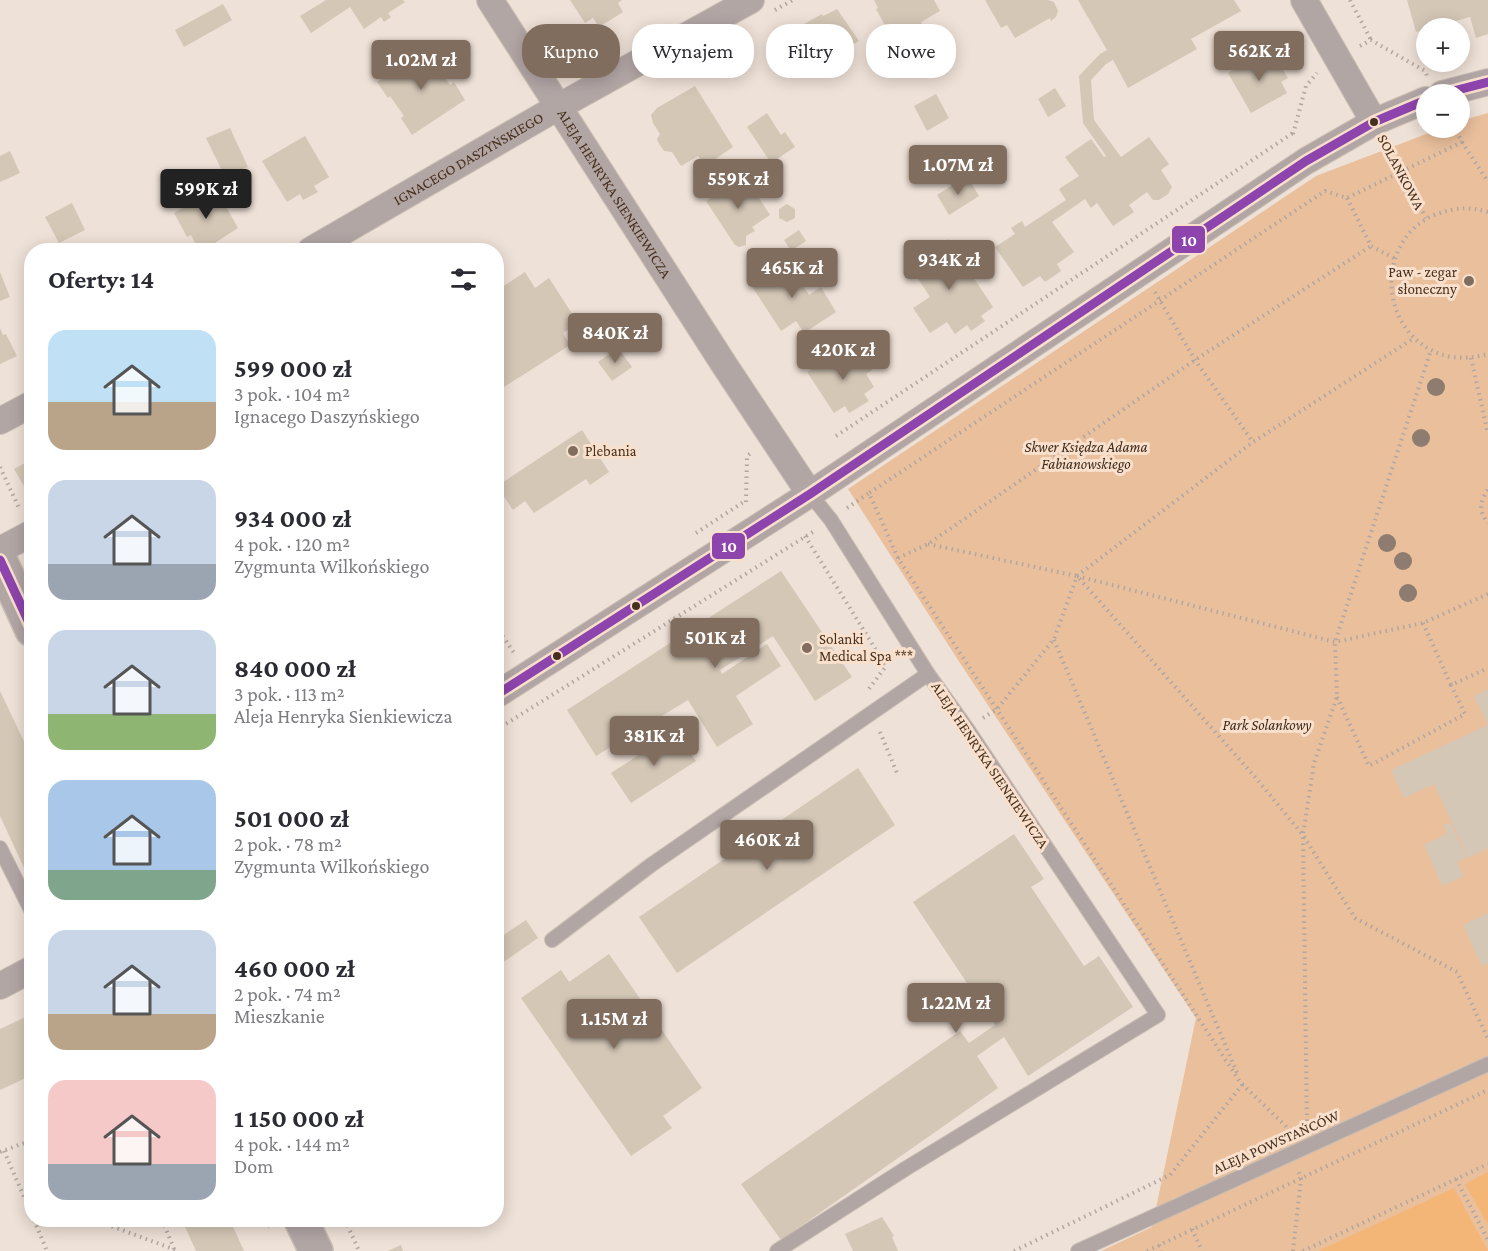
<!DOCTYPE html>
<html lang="pl">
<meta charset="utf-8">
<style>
body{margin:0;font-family:"Crimson Pro",serif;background:#f2f2f3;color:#2b2b33;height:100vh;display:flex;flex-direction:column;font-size:22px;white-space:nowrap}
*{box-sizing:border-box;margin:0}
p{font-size:20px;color:#7c7c81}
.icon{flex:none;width:33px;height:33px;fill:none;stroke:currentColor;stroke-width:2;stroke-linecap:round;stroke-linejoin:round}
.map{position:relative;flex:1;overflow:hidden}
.panel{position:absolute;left:24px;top:243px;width:480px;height:984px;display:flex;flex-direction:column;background:#fff;border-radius:24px;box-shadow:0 3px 15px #0003}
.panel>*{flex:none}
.top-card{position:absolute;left:522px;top:24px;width:570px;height:54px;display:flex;gap:12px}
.fabs{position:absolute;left:1416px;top:18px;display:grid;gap:12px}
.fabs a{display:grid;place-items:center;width:54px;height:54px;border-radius:50%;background:#fff;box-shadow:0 3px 15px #0003;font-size:30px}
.price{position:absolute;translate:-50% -51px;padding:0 14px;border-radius:6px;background:#816d5d;color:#fff;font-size:20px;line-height:39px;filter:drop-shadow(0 2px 3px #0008)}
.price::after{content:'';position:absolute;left:50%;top:36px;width:18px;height:14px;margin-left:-9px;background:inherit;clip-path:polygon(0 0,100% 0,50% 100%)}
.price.on{background:#222;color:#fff}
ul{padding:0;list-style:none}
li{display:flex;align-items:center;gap:18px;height:150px;padding:0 24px}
li span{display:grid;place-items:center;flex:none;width:168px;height:120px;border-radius:18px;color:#555}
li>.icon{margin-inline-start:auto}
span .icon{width:72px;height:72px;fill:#fffc;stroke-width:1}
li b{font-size:26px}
h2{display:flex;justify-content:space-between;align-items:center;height:72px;padding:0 24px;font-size:26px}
.tag{padding:0 21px;border-radius:24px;background:#fff;box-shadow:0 3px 15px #0003;font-size:21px;line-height:54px}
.tag.on{background:#816d5d;color:#fff}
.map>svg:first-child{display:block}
.green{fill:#e9bf9c}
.forest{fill:#f4b676}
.building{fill:#d4c7b6}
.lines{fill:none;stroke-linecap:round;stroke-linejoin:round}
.service-casing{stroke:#cbbeb3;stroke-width:16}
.minor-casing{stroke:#cbbeb3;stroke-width:28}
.tertiary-casing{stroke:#cbbeb3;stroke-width:36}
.path{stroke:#b1a6a2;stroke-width:4;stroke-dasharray:1.5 4.5;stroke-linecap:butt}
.service{stroke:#b2a6a5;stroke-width:14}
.minor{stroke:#b2a6a5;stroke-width:26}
.tertiary{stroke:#b2a6a5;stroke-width:33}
.bus-1-casing{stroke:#f8e0cd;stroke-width:14}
.bus-1{stroke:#8e44ad;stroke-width:9}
.tree{fill:#8d7c6f}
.bus-dot{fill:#462f1c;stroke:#f8e0cd;stroke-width:2}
.poi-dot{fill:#816d5d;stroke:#f8e0cd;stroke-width:2}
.labels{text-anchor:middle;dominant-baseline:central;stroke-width:6;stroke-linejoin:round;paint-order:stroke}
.street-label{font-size:15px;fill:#462f1c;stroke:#f8e0cd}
.poi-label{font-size:15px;fill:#462f1c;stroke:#f8e0cd;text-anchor:start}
.park-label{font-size:15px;font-style:italic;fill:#3d2a1a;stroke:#f8e0cd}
.line-badge{stroke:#f8e0cd;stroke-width:2}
.badge-label{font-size:16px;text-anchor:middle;font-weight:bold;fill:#fff}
</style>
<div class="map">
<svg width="1488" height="1251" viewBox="0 0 1488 1251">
<rect width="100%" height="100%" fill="#eee1d7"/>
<!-- green -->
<path class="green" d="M 1488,113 L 1488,1251 L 1101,1251 L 1152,1227 L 1196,1018 L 960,663 L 848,489 L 1316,176 L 1442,128 L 1460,128 L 1460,121 Z"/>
<!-- forest -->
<path class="forest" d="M 1488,1172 L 1488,1225 L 1465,1184 Z
M 1454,1188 L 1488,1251 L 1318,1251 Z"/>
<!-- building -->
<path class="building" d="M 326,0 L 403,0 L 405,2 L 388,13 L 391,17 L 384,22 L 381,17 L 364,29 L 350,7 L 311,33 L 300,16 Z
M 570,0 L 622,0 L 618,3 L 623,12 L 599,27 L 593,18 L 585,23 Z
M 874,0 L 934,0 L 940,11 L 921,22 L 925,32 L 916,37 L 919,43 L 900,53 L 876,9 L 878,8 Z
M 985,0 L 1048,0 L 1054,2 L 1058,11 L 1056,17 L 1051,21 L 1050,18 L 1015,38 L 1007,25 L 1001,28 Z
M 1078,0 L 1234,0 L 1241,11 L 1191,39 L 1197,49 L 1128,88 L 1113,60 L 1106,64 L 1091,80 L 1094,120 L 1121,157 L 1149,137 L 1169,164 L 1161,170 L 1172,187 L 1168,194 L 1159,200 L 1153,200 L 1147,192 L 1129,205 L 1134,212 L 1113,226 L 1097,203 L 1091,208 L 1085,199 L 1052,222 L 1074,252 L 1057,264 L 1061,271 L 1045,282 L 1040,276 L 1023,287 L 995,247 L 1015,234 L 1011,228 L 1022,221 L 1025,227 L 1066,200 L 1059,189 L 1079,176 L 1065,157 L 1091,139 L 1104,157 L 1106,156 L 1083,123 L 1079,76 L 1100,54 L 1107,50 Z
M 1407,0 L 1488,0 L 1488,34 L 1476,38 L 1470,17 L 1416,32 Z
M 223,4 L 232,20 L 184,47 L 175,30 Z
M 837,9 L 859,41 L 835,55 L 836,58 L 823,64 L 822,62 L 796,78 L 777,43 L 792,35 L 790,32 L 822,14 L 823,16 Z
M 431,47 L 442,64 L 438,66 L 450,85 L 454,82 L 465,100 L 412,135 L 401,118 L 404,116 L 390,96 L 388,98 L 377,82 Z
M 1264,53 L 1270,63 L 1277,60 L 1288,78 L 1281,82 L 1287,93 L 1251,113 L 1228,73 Z
M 695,86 L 733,147 L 705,166 L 698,156 L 681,166 L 672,152 L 664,151 L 658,142 L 657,139 L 660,134 L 653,123 L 651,115 L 657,108 Z
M 1055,88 L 1066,106 L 1048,117 L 1038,99 Z
M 936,94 L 949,118 L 927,131 L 914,106 Z
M 767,113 L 781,135 L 785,132 L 795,147 L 771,163 L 747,127 Z
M 230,128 L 248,167 L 225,177 L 206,138 Z
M 305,136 L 329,177 L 314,186 L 318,192 L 303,200 L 300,194 L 287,202 L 262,161 Z
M 10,151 L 20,173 L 0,182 L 0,156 Z
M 745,176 L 770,215 L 752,227 L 755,231 L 746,236 L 746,245 L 739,247 L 735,245 L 706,201 Z
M 967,176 L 979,196 L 949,215 L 937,195 Z
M 216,189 L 238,228 L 204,250 L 199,250 L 191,235 L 187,237 L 174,213 Z
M 72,203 L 85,230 L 59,243 L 45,217 Z
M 787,204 L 795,209 L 795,218 L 787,222 L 779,218 L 779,209 Z
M 799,230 L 806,241 L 791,251 L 784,240 Z
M 948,239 L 993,307 L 981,316 L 985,321 L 971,331 L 967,325 L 955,334 L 947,322 L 930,333 L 913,308 L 930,297 L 909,265 Z
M 786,259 L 809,295 L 821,287 L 836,312 L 804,333 L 796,321 L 781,331 L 751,285 Z
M 0,272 L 10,297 L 0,301 Z
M 525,272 L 535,288 L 549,278 L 578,323 L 563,333 L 570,345 L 496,392 L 496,291 Z
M 0,328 L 3,335 L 6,334 L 17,356 L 0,364 Z
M 847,346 L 854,359 L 861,354 L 872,370 L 866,374 L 874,387 L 864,394 L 869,401 L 849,413 L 845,406 L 834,413 L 807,372 Z
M 618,348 L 632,367 L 612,381 L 598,362 Z
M 582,430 L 609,472 L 590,485 L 586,479 L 534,513 L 525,501 L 513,510 L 497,486 Z
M 32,459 L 32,500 L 14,469 Z
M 781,571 L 852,677 L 815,701 L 773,636 L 720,670 L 722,674 L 767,644 L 781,666 L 736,696 L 753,724 L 717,747 L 688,700 L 596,756 L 567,710 Z
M 1488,689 L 1488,848 L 1468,858 L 1434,784 L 1404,798 L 1391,770 L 1488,725 L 1474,696 Z
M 0,691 L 32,758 L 32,885 L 0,816 Z
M 676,731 L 696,761 L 631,803 L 611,773 Z
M 858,768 L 895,825 L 677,973 L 639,917 Z
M 1450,823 L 1467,858 L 1457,862 L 1464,876 L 1442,886 L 1424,845 L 1447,834 L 1444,825 Z
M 1014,834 L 1044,879 L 1031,887 L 1084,966 L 1099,956 L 1133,1007 L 1028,1076 L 1004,1037 L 977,1056 L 998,1088 L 781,1240 L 741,1184 L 960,1031 L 969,1043 L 995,1025 L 913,902 Z
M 1488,913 L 1488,963 L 1482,966 L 1463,925 Z
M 526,920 L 538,938 L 498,966 L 496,940 Z
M 609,954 L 702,1088 L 663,1116 L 672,1128 L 631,1156 L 521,998 L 561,970 L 569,982 Z
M 32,1014 L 32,1075 L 0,1090 L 0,1029 Z
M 882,1217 L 894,1236 L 892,1237 L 898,1251 L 853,1251 L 845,1234 Z
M 182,1220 L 230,1220 L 244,1251 L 196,1251 Z
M 401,1245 L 403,1251 L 388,1251 Z"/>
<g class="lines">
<!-- service casing -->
<g class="service-casing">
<path id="service" d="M 0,848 L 32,912
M 552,940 L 651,865 L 928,674
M 777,1251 L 905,1169 L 1158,1015 L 968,730 L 928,674 L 831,520 L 810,494
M 1078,1251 L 1488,1064"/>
</g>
<!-- minor casing -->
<g class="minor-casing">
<g id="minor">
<path id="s1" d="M 490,0 L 725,366 L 810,494"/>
<path d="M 1304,0 L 1374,122"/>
<path d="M 1442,94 L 1488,82"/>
<path id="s2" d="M 311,250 L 558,107 L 751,0"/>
<path d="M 0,421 L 32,404"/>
<path d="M 0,550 L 32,533"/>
<path d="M 496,695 L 810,494 L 1306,161 L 1374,122 L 1426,100"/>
<path d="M 0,986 L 32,969"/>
</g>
</g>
<!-- tertiary casing -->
<g class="tertiary-casing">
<path id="tertiary" d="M 0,560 L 32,630
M 301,1220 L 316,1251"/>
</g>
<!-- path -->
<path class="path" d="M 1350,0 L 1371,40
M 775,10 L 793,0
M 1360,46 L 1371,40 L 1425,71 L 1427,76
M 1293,134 L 1306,86 L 1317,73
M 1462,142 L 1488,182
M 1386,143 L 1403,172 L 1426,218
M 1347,198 L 1371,246 L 1394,258
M 1488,212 C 1469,206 1453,208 1434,215 C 1420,221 1408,232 1401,245 C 1377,289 1400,348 1452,357 C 1464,359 1476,357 1488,354
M 1155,292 L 1195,360 L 1253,442
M 1471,358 L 1488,434
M 836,436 L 1293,133
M 0,467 L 20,510
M 1488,490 C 1479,502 1479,512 1488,523
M 746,502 L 747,456 L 752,452
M 847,508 L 869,493
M 696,533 L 745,501
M 805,536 L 886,666 L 868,690
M 928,544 L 1077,576 L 1255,777 L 1303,835 L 1355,918 L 1457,972 L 1488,1039
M 898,558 L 928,544 L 1195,360 L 1371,246
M 1077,576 L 1253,442 L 1414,338
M 1423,623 L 1451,685
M 496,626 L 514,653
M 1054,640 L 1238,1075
M 1337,697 L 1369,766 L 1465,714 L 1451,685 L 1488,668
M 983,718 L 997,709 L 1054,639 L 1077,576 L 1335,642 L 1423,623 L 1488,594
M 496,730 L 816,530
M 880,732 L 897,773
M 1242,1084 L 1293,1133
M 1307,1127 L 1303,835 L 1314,763 L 1337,697 L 1335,642 L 1431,350
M 4,1151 L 32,1215
M 0,1152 L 32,1140
M 1456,1179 L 1488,1240
M 34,1220 L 47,1251
M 95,1220 L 176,1250
M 162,1220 L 175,1251
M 267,1220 L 271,1230
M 345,1220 L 359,1251
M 1192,1229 L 1202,1251
M 1159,1245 L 1161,1251
M 1014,1251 L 1170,1175 L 1242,1085 L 898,558 L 869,493 L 1325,191 L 1347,198 L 1462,142 L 1455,128
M 1147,1251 L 1488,1090
M 1293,1251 L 1301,1179 L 1298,1170
M 1303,1251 L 1488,1164"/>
<!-- service -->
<use href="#service" class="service"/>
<!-- minor -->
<use href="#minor" class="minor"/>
<!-- tertiary -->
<use href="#tertiary" class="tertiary"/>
<!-- bus-1 casing -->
<g class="bus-1-casing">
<path id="bus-1" d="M 1442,94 L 1488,82
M 0,560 L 32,629
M 496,695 L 810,494 L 1306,161 L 1374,122 L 1426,100"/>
</g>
<!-- bus-1 -->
<use href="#bus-1" class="bus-1"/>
</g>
<!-- trees -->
<g class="tree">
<circle cx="1436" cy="387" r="9"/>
<circle cx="1421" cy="438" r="9"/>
<circle cx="1387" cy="543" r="9"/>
<circle cx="1403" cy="561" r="9"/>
<circle cx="1408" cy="593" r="9"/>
</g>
<!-- markers -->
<g class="bus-dot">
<circle cx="1374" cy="122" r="5"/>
<circle cx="636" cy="606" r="5"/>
<circle cx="557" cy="656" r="5"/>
</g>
<g class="poi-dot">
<circle cx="1469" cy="281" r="6"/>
<circle cx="573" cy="451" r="6"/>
<circle cx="807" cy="648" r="6"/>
</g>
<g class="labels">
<!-- street labels -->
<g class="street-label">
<text stroke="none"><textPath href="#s2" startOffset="182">IGNACEGO DASZYŃSKIEGO</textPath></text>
<text transform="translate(1401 172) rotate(62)">SOLANKOWA</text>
<text stroke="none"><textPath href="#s1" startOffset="230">ALEJA HENRYKA SIENKIEWICZA</textPath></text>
<text transform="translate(990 765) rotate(56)">ALEJA HENRYKA SIENKIEWICZA</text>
<text transform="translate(1276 1142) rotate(-24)">ALEJA POWSTAŃCÓW</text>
</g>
<!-- poi labels -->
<g class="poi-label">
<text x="1457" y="272" text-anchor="end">Paw - zegar<tspan x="1457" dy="17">słoneczny</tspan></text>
<text x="585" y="451">Plebania</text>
<text x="819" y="639">Solanki<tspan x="819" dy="17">Medical Spa ***</tspan></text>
</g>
<!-- park labels -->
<g class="park-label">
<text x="1086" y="447">Skwer Księdza Adama<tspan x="1086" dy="17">Fabianowskiego</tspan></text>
<text x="1267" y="725">Park Solankowy</text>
</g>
</g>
<g class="line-badge">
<rect x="1171" y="225" width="35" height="29" rx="6" fill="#8e44ad"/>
<rect x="711" y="532" width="35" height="28" rx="6" fill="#8e44ad"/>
</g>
<g class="badge-label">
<text x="1189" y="246">10</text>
<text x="729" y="552">10</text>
</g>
</svg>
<div class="fabs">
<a>+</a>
<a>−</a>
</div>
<b class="price" style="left:1259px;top:82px">562K zł</b>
<b class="price" style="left:421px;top:91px">1.02M zł</b>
<b class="price" style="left:958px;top:196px">1.07M zł</b>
<b class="price" style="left:738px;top:210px">559K zł</b>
<b class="price on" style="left:206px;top:220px">599K zł</b>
<b class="price" style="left:949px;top:291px">934K zł</b>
<b class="price" style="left:792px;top:299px">465K zł</b>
<b class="price" style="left:615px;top:364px">840K zł</b>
<b class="price" style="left:843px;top:381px">420K zł</b>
<b class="price" style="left:715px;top:669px">501K zł</b>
<b class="price" style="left:654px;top:767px">381K zł</b>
<b class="price" style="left:767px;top:871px">460K zł</b>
<b class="price" style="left:956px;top:1034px">1.22M zł</b>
<b class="price" style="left:614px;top:1050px">1.15M zł</b>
<div class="top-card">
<a class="tag on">Kupno</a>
<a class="tag">Wynajem</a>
<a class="tag">Filtry</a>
<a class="tag">Nowe</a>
</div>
<section class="panel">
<h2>Oferty: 14<svg class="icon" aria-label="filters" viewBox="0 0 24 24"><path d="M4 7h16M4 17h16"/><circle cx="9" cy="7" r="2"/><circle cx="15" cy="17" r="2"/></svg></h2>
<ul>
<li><span style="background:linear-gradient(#bfe0f5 60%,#b9a48a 0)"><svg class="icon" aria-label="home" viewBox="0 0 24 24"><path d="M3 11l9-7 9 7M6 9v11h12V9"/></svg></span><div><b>599 000 zł</b><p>3 pok. · 104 m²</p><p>Ignacego Daszyńskiego</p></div></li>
<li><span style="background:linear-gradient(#c9d6e8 70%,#9aa5b1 0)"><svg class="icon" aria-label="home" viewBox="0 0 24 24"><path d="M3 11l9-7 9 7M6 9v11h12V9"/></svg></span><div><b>934 000 zł</b><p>4 pok. · 120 m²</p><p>Zygmunta Wilkońskiego</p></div></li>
<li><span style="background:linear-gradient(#c9d6e8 70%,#8fb573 0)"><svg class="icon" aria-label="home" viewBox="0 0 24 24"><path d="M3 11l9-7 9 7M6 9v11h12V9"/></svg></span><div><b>840 000 zł</b><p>3 pok. · 113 m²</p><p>Aleja Henryka Sienkiewicza</p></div></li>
<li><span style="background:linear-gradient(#a9c7e8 75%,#7fa58c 0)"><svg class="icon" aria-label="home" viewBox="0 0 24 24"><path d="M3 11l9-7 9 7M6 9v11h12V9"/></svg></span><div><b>501 000 zł</b><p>2 pok. · 78 m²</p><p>Zygmunta Wilkońskiego</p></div></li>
<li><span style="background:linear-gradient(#c9d6e8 70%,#b9a48a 0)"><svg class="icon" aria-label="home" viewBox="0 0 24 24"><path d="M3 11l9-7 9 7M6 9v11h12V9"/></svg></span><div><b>460 000 zł</b><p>2 pok. · 74 m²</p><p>Mieszkanie</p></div></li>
<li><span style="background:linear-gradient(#f6c9c9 70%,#9aa5b1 0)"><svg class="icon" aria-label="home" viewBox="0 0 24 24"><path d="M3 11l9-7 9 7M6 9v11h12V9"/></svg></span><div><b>1 150 000 zł</b><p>4 pok. · 144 m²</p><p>Dom</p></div></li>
</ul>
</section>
</div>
